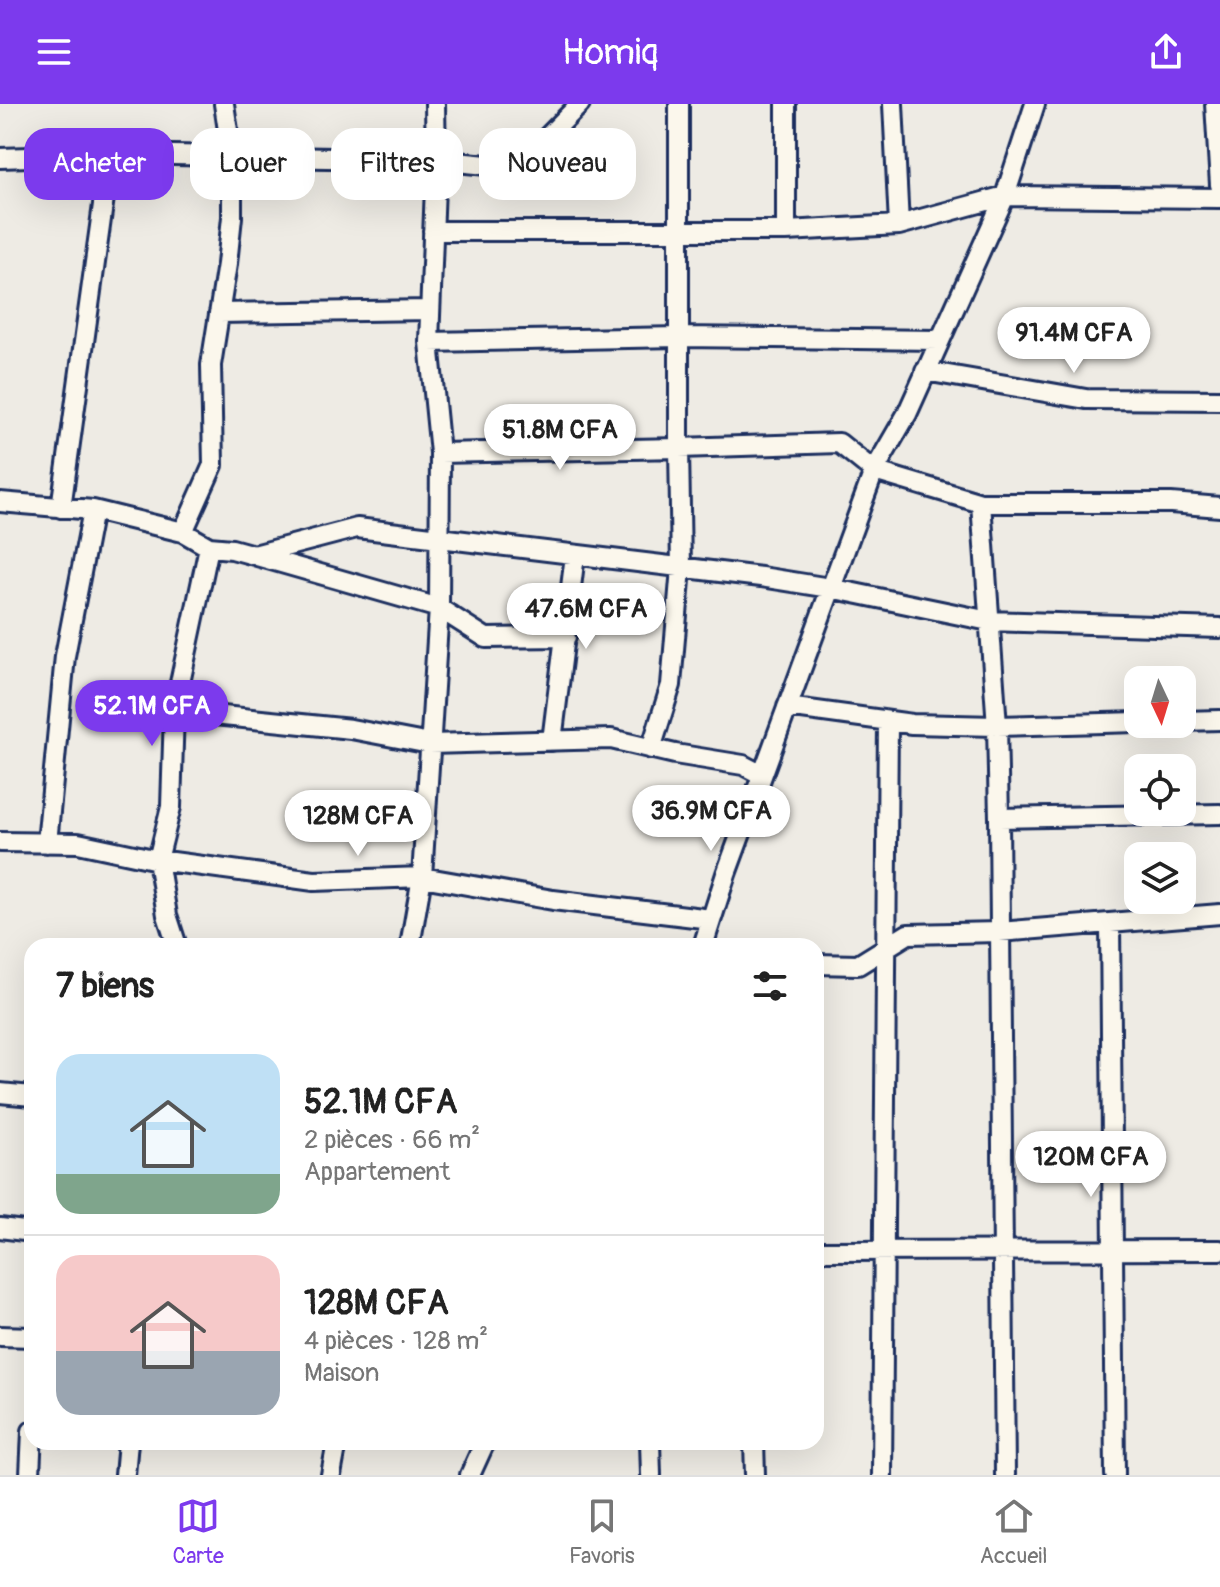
<!DOCTYPE html>
<html lang="fr">
<meta charset="utf-8">
<style>
body{margin:0;font-family:Pangolin,sans-serif;background:#f6f6f6;color:#222;height:100vh;display:flex;flex-direction:column;font-size:30px;white-space:nowrap}
*{box-sizing:border-box;margin:0}
p{font-size:26px;color:#767676}
.icon{flex:none;width:44px;height:44px;fill:none;stroke:currentColor;stroke-width:2;stroke-linecap:round;stroke-linejoin:round}
.map{position:relative;flex:1;overflow:hidden}
.sheet{position:absolute;left:24px;top:834px;width:800px;height:512px;display:flex;flex-direction:column;background:#fff;border-radius:24px;box-shadow:0 8px 32px #0002}
.sheet>*{flex:none}
.banner{position:absolute;left:24px;top:24px;width:800px;height:72px;display:flex;gap:16px}
.needle{width:52px;rotate:176deg}
.controls{position:absolute;left:1124px;top:562px;display:grid;gap:16px}
.controls a{display:grid;place-items:center;width:72px;height:72px;border-radius:16px;background:#fff;box-shadow:0 8px 32px #0002;font-size:40px}
.price{position:absolute;translate:-50% -68px;padding:0 18px;border-radius:28px;background:#fff;color:#222;font-size:26px;line-height:52px;filter:drop-shadow(0 2px 4px #0008)}
.price::after{content:'';position:absolute;left:50%;top:48px;width:24px;height:18px;margin-left:-12px;background:inherit;clip-path:polygon(0 0,100% 0,50% 100%)}
.price.current{background:#7c3aed;color:#fff}
ul{padding:0;list-style:none}
li{display:flex;align-items:center;gap:24px;height:200px;padding:0 32px}
li+li{border-top:2px solid #e0e0e0}
li span{display:grid;place-items:center;flex:none;width:224px;height:160px;border-radius:24px;color:#555}
li>.icon{margin-inline-start:auto}
span .icon{width:96px;height:96px;fill:#fffc;stroke-width:1}
li b{font-size:34px}
h2{display:flex;justify-content:space-between;align-items:center;height:96px;padding:0 32px;font-size:34px}
.tag{padding:0 28px;border-radius:24px;background:#fff;box-shadow:0 8px 32px #0002;font-size:28px;line-height:72px}
.tag.current{background:#7c3aed;color:#fff}
header{display:flex;justify-content:space-between;align-items:center;height:104px;padding:0 32px;background:#7c3aed;color:#fff;font-size:36px;font-weight:600}
.tab-bar{display:flex;justify-content:space-around;align-items:center;height:112px;border-top:2px solid #e0e0e0;background:#fff;font-size:22px;color:#767676}
.tab-bar a{display:grid;justify-items:center;gap:4px}
.tab-bar .current{color:#7c3aed}
.map>svg:first-child{display:block}
.lines{fill:none;stroke-linecap:round;stroke-linejoin:round}
.minor-casing{stroke:#1b2f5e;stroke-width:24}
.minor{stroke:#fbf7ec;stroke-width:18}
</style>
<header><svg class="icon" aria-label="menu" viewBox="0 0 24 24"><path d="M4 6h16M4 12h16M4 18h16"/></svg>Homiq<svg class="icon" aria-label="share" viewBox="0 0 24 24"><path d="M12 15V3M7 8l5-5 5 5M5 13v7h14v-7"/></svg></header>
<div class="map">
<svg width="1220" height="1371" viewBox="0 0 1220 1371">
<rect width="100%" height="100%" fill="#eeebe4"/>
<filter id="ink" filterUnits="userSpaceOnUse"><feTurbulence type="fractalNoise" baseFrequency=".0125" numOctaves="2"/><feDisplacementMap in="SourceGraphic" scale="16" xChannelSelector="R" yChannelSelector="G"/><feConvolveMatrix kernelMatrix="1 2 1 2 8 2 1 2 1" color-interpolation-filters="sRGB"/></filter>
<g filter="url(#ink)">
<g class="lines">
<!-- minor casing -->
<g class="minor-casing">
<path id="minor" d="M 893,0 L 899,121
M 1215,0 L 1220,81
M 0,54 L 120,50 L 436,56 L 517,64 L 580,0
M 433,127 L 786,127 L 899,121 L 1005,92 L 1220,94
M 786,127 L 786,0
M 219,209 L 430,206
M 429,238 L 679,233 L 939,236
M 925,267 L 1086,295 L 1220,296
M 440,349 L 679,344 L 679,0
M 0,398 L 93,406 L 183,428 L 209,443 L 232,445 L 254,451 L 357,424 L 761,473 L 830,484 L 989,517 L 1220,524
M 981,399 L 997,622 L 999,714 L 1005,1371
M 61,404 L 110,50
M 183,428 L 213,361 L 211,261 L 227,160 L 232,113 L 232,53 L 224,0
M 257,452 L 439,504 L 486,534 L 566,533
M 787,603 L 912,620 L 997,622 L 1138,618
M 174,607 L 351,625 L 430,640 L 611,635 L 675,650 L 743,661 L 762,671
M 1182,617 L 1220,616
M 552,637 L 575,451
M 651,645 L 671,581 L 681,464 L 679,344 L 839,339 L 874,367 L 981,399 L 1171,399 L 1220,403
M 999,714 L 1220,710
M 0,738 L 78,739 L 158,756 L 314,777 L 422,773 L 553,796 L 711,815
M 47,739 L 65,552 L 93,406
M 1110,819 L 1115,1371
M 177,842 L 167,811 L 158,756 L 171,703 L 174,607 L 209,443
M 410,842 L 422,773 L 439,504 L 440,349 L 429,238 L 436,56 L 435,0
M 703,842 L 726,770 L 874,367 L 907,310 L 1005,92 L 1035,0
M 816,860 L 858,861 L 908,830 L 999,828 L 1220,810
M 0,989 L 32,992
M 0,1124 L 32,1128
M 816,1147 L 1220,1146
M 0,1232 L 32,1233
M 650,1338 L 651,1371
M 754,1338 L 755,1371
M 30,1371 L 32,1327
M 125,1371 L 128,1338
M 331,1371 L 337,1338
M 470,1371 L 485,1338
M 882,1371 L 888,617"/>
</g>
<!-- minor -->
<use href="#minor" class="minor"/>
</g>
</g>
</svg>
<div class="controls">
<a><svg class="needle" viewBox="-14 -14 28 28"><path d="M0-13l5 13h-10z" fill="#e53935"/><path d="M0 13l5-13h-10z" fill="#767676"/></svg></a>
<a><svg class="icon" aria-label="locate" viewBox="0 0 24 24"><circle cx="12" cy="12" r="6"/><path d="M12 2v4M12 18v4M2 12h4M18 12h4"/></svg></a>
<a><svg class="icon" aria-label="layers" viewBox="0 0 24 24"><path d="M12 4l9 5-9 5-9-5zM3 14l9 5 9-5"/></svg></a>
</div>
<b class="price" style="left:1074px;top:271px">91.4M CFA</b>
<b class="price" style="left:560px;top:368px">51.8M CFA</b>
<b class="price" style="left:586px;top:547px">47.6M CFA</b>
<b class="price current" style="left:152px;top:644px">52.1M CFA</b>
<b class="price" style="left:711px;top:749px">36.9M CFA</b>
<b class="price" style="left:358px;top:754px">128M CFA</b>
<b class="price" style="left:1091px;top:1095px">120M CFA</b>
<div class="banner">
<a class="tag current">Acheter</a>
<a class="tag">Louer</a>
<a class="tag">Filtres</a>
<a class="tag">Nouveau</a>
</div>
<section class="sheet">
<h2>7 biens<svg class="icon" aria-label="filters" viewBox="0 0 24 24"><path d="M4 7h16M4 17h16"/><circle cx="9" cy="7" r="2"/><circle cx="15" cy="17" r="2"/></svg></h2>
<ul>
<li><span style="background:linear-gradient(#bfe0f5 75%,#7fa58c 0)"><svg class="icon" aria-label="home" viewBox="0 0 24 24"><path d="M3 11l9-7 9 7M6 9v11h12V9"/></svg></span><div><b>52.1M CFA</b><p>2 pièces · 66 m²</p><p>Appartement</p></div></li>
<li><span style="background:linear-gradient(#f6c9c9 60%,#9aa5b1 0)"><svg class="icon" aria-label="home" viewBox="0 0 24 24"><path d="M3 11l9-7 9 7M6 9v11h12V9"/></svg></span><div><b>128M CFA</b><p>4 pièces · 128 m²</p><p>Maison</p></div></li>
</ul>
</section>
</div>
<nav class="tab-bar">
<a class="current"><svg class="icon" aria-label="map" viewBox="0 0 24 24"><path d="M3 6l6-2 6 2 6-2v14l-6 2-6-2-6 2zM9 4v14M15 6v14"/></svg>Carte</a>
<a><svg class="icon" aria-label="saved" viewBox="0 0 24 24"><path d="M7 4h10v16l-5-4-5 4z"/></svg>Favoris</a>
<a><svg class="icon" aria-label="home" viewBox="0 0 24 24"><path d="M3 11l9-7 9 7M6 9v11h12V9"/></svg>Accueil</a>
</nav>
